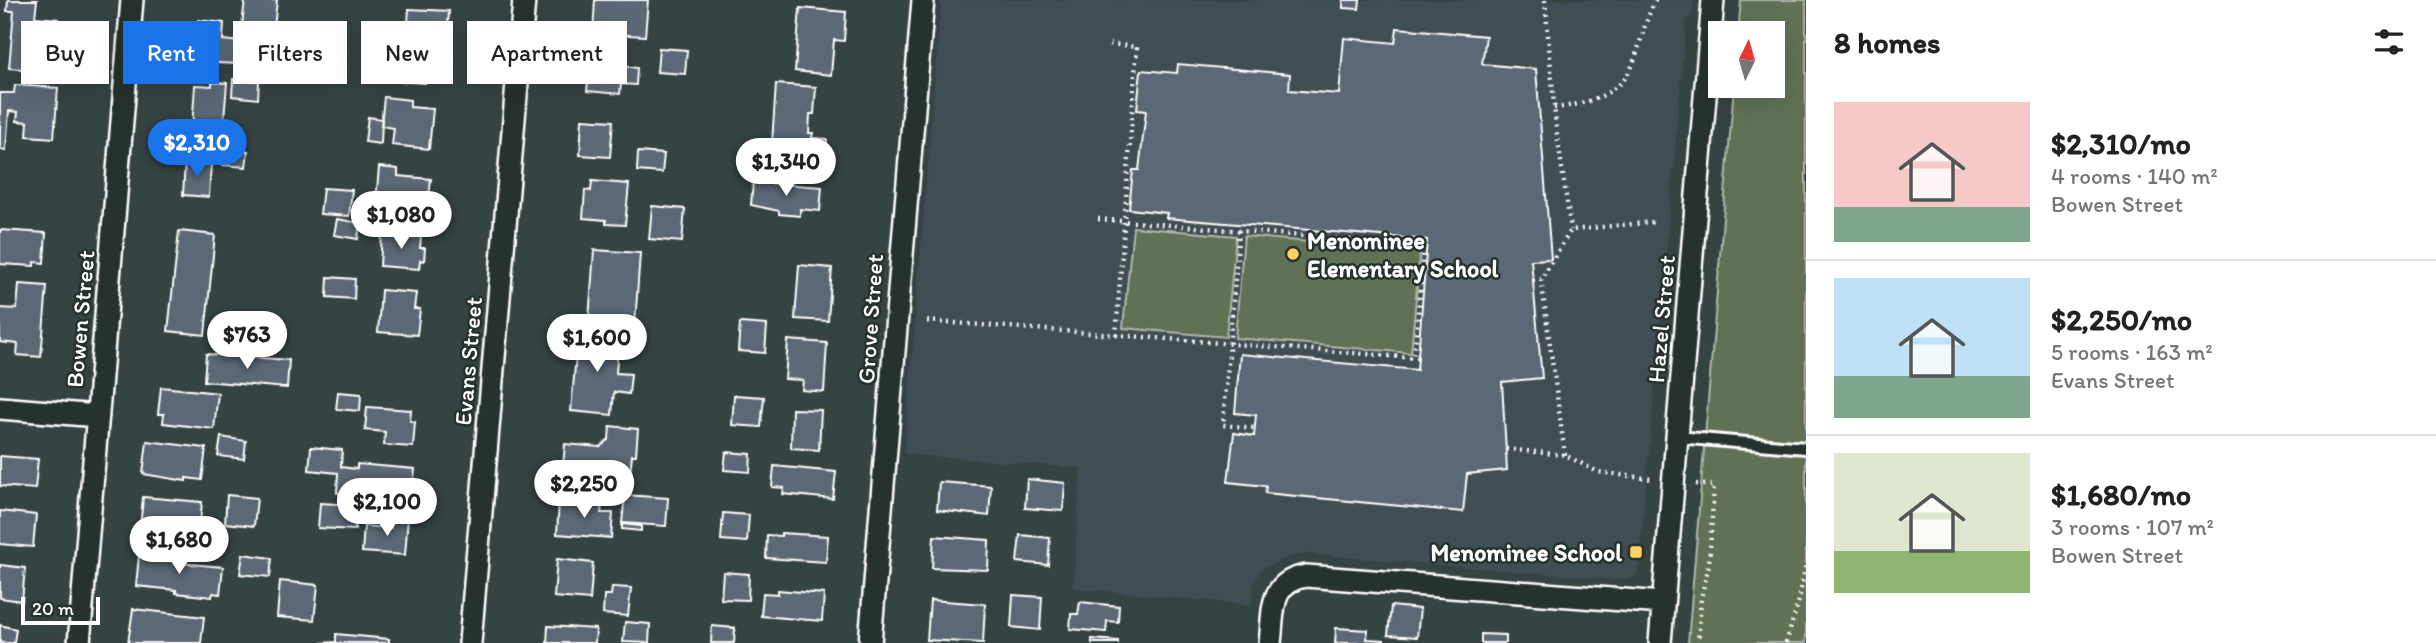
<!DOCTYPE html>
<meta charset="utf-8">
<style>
body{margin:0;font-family:Itim,sans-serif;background:#f2f2f2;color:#222;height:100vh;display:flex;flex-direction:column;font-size:26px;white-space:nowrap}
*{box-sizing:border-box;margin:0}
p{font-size:23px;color:#767676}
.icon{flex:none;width:38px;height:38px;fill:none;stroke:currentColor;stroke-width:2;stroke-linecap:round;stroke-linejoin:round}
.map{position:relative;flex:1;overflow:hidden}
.details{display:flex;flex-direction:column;background:#fff;width:630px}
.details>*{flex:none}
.top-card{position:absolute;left:21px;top:21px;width:665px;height:63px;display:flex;gap:14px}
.needle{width:46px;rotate:5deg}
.controls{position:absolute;left:1708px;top:21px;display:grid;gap:14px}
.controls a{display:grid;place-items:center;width:77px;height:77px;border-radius:0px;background:#fff;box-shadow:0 7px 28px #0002;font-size:35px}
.scale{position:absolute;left:21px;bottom:18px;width:79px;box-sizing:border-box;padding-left:7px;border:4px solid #fff;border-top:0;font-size:19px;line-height:24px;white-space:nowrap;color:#fff;-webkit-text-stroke:5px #26332d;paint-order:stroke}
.price{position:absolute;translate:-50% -60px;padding:0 16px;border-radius:24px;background:#fff;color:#222;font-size:23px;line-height:46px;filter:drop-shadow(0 2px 4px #0008)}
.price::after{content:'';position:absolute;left:50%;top:42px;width:21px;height:16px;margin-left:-10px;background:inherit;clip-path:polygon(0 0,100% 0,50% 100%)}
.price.current{background:#1a73e8;color:#fff}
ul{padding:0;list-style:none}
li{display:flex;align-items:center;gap:21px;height:175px;padding:0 28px}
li+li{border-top:2px solid #e0e0e0}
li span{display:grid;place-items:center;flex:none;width:196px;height:140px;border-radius:0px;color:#555}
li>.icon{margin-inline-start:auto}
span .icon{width:84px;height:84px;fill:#fffc;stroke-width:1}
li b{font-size:30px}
h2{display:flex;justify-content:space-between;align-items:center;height:84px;padding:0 28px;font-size:30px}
.pill{padding:0 24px;border-radius:0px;background:#fff;box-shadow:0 7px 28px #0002;font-size:24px;line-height:63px}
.pill.current{background:#1a73e8;color:#fff}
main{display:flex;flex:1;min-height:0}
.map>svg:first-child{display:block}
.built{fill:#414e52}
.green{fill:#607154;stroke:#b0b8aa;stroke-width:2}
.building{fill:#5c6875;stroke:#fff;stroke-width:2}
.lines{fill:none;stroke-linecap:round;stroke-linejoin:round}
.service-casing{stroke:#fff;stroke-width:16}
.minor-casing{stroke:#fff;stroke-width:26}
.path{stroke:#fff;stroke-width:4.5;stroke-dasharray:2 5;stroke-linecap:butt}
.service{stroke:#26332d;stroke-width:10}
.minor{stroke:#26332d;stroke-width:21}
.poi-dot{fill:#ffd166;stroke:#26332d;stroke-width:2.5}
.labels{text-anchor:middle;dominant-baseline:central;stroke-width:5;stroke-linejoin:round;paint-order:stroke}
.poi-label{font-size:24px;font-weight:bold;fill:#fff;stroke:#26332d;text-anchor:start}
.street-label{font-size:24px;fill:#fff;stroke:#26332d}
</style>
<main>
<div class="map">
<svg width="1806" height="643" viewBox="0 0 1806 643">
<rect width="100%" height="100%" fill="#364343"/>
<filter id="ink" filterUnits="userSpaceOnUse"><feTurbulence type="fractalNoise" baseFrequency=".0143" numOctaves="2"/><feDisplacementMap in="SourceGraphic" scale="14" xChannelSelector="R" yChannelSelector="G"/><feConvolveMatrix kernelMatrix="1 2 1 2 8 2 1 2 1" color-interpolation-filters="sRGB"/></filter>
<g filter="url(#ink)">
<!-- built -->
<path class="built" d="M 941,0 L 1693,0 L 1693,12 L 1686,21 L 1639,565 L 1637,574 L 1632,577 L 1621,580 L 1308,554 L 1291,556 L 1261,569 L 1254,583 L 1251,605 L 1073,588 L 1081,468 L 904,454 Z"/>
<!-- green -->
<path class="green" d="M 1741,0 L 1806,0 L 1806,643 L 1688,643 L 1734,86 L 1773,86 L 1773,33 L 1738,33 Z
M 1133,227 L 1236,236 L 1226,337 L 1123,328 Z
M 1244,236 L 1420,252 L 1411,353 L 1235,338 Z"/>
<!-- building -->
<path class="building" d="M 8,0 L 37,0 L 35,17 L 59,19 L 57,42 L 53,41 L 51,56 L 45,55 L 43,71 L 9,68 L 14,11 L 7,11 Z
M 245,0 L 277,0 L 274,28 L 242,25 Z
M 595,0 L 648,0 L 645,36 L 593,33 Z
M 1343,0 L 1360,0 L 1359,9 L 1343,8 Z
M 800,8 L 846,12 L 844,41 L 834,40 L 831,75 L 795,71 Z
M 409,9 L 449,11 L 446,58 L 427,57 L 425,83 L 396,81 L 397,62 L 405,63 Z
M 198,20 L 224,23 L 223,40 L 241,42 L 239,64 L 194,62 Z
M 1397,28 L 1486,36 L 1482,64 L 1536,69 L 1551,259 L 1531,260 L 1542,378 L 1502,382 L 1507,470 L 1467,474 L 1463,512 L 1265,493 L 1266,486 L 1228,482 L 1234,433 L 1254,436 L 1256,415 L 1235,413 L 1240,354 L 1417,370 L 1427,240 L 1166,218 L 1167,213 L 1129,209 L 1133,170 L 1139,170 L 1146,111 L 1137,110 L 1141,70 L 1177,73 L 1178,64 L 1290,74 L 1289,90 L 1339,94 L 1344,38 L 1395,43 Z
M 659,48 L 687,50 L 685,74 L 657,72 Z
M 591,53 L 626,57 L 625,66 L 637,68 L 636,85 L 621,84 L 620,94 L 587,91 Z
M 233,79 L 259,81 L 258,99 L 232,96 Z
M 212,82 L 227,83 L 223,132 L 192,129 L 195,85 L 212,86 Z
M 776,84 L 816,87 L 814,114 L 810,114 L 809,133 L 813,133 L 812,138 L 827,139 L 825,163 L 771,157 Z
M 15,85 L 58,88 L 54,138 L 27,136 L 28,122 L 17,121 L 18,112 L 9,111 L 6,150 L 0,149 L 0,93 L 14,93 Z
M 384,97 L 410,100 L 410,107 L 433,109 L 429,149 L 392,145 L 394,128 L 381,126 Z
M 368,117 L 382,119 L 381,144 L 365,142 Z
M 582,119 L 613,121 L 610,157 L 580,155 Z
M 223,150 L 248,151 L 246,167 L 222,165 Z
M 638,152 L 664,154 L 662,173 L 637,171 Z
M 185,161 L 211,163 L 209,197 L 183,195 Z
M 379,167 L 398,169 L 398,176 L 431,179 L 428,207 L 376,202 Z
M 592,181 L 629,184 L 625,225 L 606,224 L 606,220 L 583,218 L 585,190 L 591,191 Z
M 753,182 L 822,187 L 820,211 L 800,209 L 800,216 L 779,214 L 779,211 L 751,205 Z
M 323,188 L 352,190 L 349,216 L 320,214 Z
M 652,206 L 685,209 L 682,242 L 649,239 Z
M 337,219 L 360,223 L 358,239 L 334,235 Z
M 0,230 L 46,233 L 44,263 L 34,262 L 34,266 L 0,264 Z
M 179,231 L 215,235 L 205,335 L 168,331 Z
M 382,233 L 421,237 L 420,248 L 425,248 L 424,261 L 420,260 L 419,269 L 380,266 Z
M 594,250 L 640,253 L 635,324 L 589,320 Z
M 799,265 L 832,268 L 828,321 L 795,319 Z
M 328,277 L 355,279 L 354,299 L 327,297 Z
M 19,284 L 47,286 L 41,357 L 17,355 L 18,344 L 0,342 L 0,308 L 17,309 Z
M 381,290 L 416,293 L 414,309 L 420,309 L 417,335 L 378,332 Z
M 740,323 L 767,325 L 765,353 L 738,351 Z
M 578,331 L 619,334 L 616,373 L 631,374 L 629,394 L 614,392 L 612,415 L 571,411 Z
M 788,340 L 827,343 L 824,392 L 802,390 L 803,380 L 785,379 Z
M 206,354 L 289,360 L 287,388 L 204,381 Z
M 161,387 L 218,393 L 214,429 L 163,423 L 164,414 L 158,414 Z
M 338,392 L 361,394 L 360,411 L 336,409 Z
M 734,395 L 764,397 L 761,427 L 732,425 Z
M 367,407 L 411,410 L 410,421 L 415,422 L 413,447 L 384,445 L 385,432 L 365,430 Z
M 792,409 L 821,410 L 819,450 L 791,448 Z
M 610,426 L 638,429 L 636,455 L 632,455 L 629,485 L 562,478 L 565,444 L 600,447 L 609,439 Z
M 221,437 L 246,441 L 244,459 L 218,456 Z
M 147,441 L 206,448 L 202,480 L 186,478 L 186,481 L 143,474 Z
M 311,447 L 342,450 L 341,467 L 357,469 L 357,464 L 415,469 L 412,496 L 384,493 L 383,501 L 347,498 L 347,495 L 337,493 L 338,473 L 309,470 Z
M 726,452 L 751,454 L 750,472 L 724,470 Z
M 0,456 L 38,459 L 35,489 L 0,486 Z
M 774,466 L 836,472 L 833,499 L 783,494 L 784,488 L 772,487 Z
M 1027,479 L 1065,483 L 1063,511 L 1025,508 Z
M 939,482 L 991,486 L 989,516 L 937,510 Z
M 227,495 L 257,498 L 254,526 L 225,523 Z
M 625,495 L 668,498 L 666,526 L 622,523 Z
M 143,497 L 202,502 L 199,534 L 185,532 L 184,536 L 140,529 Z
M 559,501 L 602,504 L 601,513 L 613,513 L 611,538 L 557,534 Z
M 320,503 L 356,505 L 355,530 L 318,528 Z
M 0,511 L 36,515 L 33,547 L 0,544 Z
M 723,513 L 749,515 L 747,542 L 721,540 Z
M 392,516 L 408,517 L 405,555 L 362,552 L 364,526 L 391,528 Z
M 622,524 L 641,526 L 641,531 L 622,529 Z
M 781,533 L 828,536 L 826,562 L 766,558 L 767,535 L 781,536 Z
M 1020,535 L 1050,538 L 1048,565 L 1017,562 Z
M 934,536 L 989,540 L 988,570 L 932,568 Z
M 243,554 L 272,558 L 270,577 L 240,574 Z
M 139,555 L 181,559 L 180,563 L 223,567 L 220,594 L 213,593 L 212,597 L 176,593 L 176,590 L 136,586 Z
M 557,559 L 593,563 L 590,600 L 554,597 Z
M 0,565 L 25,568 L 22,601 L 0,598 Z
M 723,572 L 749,574 L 748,600 L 721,599 Z
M 280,581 L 318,585 L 314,620 L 277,617 Z
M 612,587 L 631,588 L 628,616 L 603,614 L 604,595 L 611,595 Z
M 778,590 L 824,594 L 822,621 L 761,616 L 763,593 L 778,594 Z
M 1013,595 L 1042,597 L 1040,630 L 1011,627 Z
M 930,600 L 985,604 L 983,643 L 927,640 Z
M 1080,602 L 1119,606 L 1118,622 L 1107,621 L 1106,632 L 1070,629 L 1071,614 L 1078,614 Z
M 1391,606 L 1420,609 L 1417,637 L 1388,635 Z
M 133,609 L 204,617 L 201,643 L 128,643 Z
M 625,622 L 650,624 L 649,643 L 623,642 Z
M 0,625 L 16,629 L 14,643 L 0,643 Z
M 548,626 L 596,629 L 595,643 L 547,643 Z
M 712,626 L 735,628 L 734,643 L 711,643 Z
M 1336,628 L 1368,630 L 1367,639 L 1384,640 L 1384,643 L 1335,643 Z
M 336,634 L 389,639 L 389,643 L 321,643 L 336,642 Z
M 1481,634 L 1506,635 L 1506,643 L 1481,643 Z
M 1092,639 L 1118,641 L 1118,643 L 1092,643 Z"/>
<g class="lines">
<!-- service casing -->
<g class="service-casing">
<path id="service" d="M 1677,437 L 1806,448"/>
</g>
<!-- minor casing -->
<g class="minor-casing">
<path id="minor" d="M 0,408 L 98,416
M 79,643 L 132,0
M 470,643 L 524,0
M 870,643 L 923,0
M 1270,643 C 1274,612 1268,582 1306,576 L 1663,603
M 1660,643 L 1713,0"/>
</g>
<!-- path -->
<path class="path" d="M 1545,0 L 1556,127 L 1571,230
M 1554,108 C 1582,105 1620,96 1632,66 C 1641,44 1644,21 1656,0
M 1098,219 L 1424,246 L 1414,358
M 1239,230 L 1223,425 L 1255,428
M 1533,280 L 1541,279
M 927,321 L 1116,335 L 1137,47 L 1110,44
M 1116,335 L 1418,358
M 1506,449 L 1565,455 L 1598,472 L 1652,479
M 1565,455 L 1541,279 L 1571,230 L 1654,222
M 1696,484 L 1714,486 L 1709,564 L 1701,598 L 1698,643
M 1786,643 L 1799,600 L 1806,564"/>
<!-- service -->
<use href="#service" class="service"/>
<!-- minor -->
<use href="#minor" class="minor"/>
</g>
</g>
<!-- markers -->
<g class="poi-dot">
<circle cx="1293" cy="254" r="7"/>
<rect x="1629" y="545" width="14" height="14" rx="3.5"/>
</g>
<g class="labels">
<!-- poi labels -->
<g class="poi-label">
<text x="1307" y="240">Menominee<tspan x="1307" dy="28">Elementary School</tspan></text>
<text x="1622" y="552" text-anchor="end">Menominee School</text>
</g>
<!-- street labels -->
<g class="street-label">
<text transform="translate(80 319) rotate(-85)">Bowen Street</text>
<text transform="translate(870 319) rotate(-86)">Grove Street</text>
<text transform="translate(1661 319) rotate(-85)">Hazel Street</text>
<text transform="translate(468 361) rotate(-85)">Evans Street</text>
</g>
</g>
</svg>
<div class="controls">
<a><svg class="needle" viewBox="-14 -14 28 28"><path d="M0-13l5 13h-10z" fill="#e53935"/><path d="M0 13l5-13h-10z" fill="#767676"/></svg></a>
</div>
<div class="scale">20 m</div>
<b class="price current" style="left:197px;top:179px">$2,310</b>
<b class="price" style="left:786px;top:198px">$1,340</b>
<b class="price" style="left:401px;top:251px">$1,080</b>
<b class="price" style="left:247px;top:371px">$763</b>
<b class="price" style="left:597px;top:374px">$1,600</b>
<b class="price" style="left:584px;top:520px">$2,250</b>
<b class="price" style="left:387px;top:538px">$2,100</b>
<b class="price" style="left:179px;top:576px">$1,680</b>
<div class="top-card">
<a class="pill">Buy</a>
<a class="pill current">Rent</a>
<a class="pill">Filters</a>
<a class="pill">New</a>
<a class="pill">Apartment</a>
</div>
</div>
<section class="details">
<h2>8 homes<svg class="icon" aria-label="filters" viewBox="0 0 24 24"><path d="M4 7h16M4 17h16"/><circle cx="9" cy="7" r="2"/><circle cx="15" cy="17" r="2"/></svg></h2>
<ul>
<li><span style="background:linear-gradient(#f6c9c9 75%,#7fa58c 0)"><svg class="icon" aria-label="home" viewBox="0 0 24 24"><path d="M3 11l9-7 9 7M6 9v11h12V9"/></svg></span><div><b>$2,310/mo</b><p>4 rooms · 140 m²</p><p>Bowen Street</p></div></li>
<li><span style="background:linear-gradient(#bfe0f5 70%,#7fa58c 0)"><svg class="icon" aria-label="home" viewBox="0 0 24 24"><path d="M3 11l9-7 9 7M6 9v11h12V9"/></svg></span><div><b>$2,250/mo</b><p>5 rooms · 163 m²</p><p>Evans Street</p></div></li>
<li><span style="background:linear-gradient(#dfe7d0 70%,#8fb573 0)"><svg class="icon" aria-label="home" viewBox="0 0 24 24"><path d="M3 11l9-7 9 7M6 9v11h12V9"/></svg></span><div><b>$1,680/mo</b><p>3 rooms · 107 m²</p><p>Bowen Street</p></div></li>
</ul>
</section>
</main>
